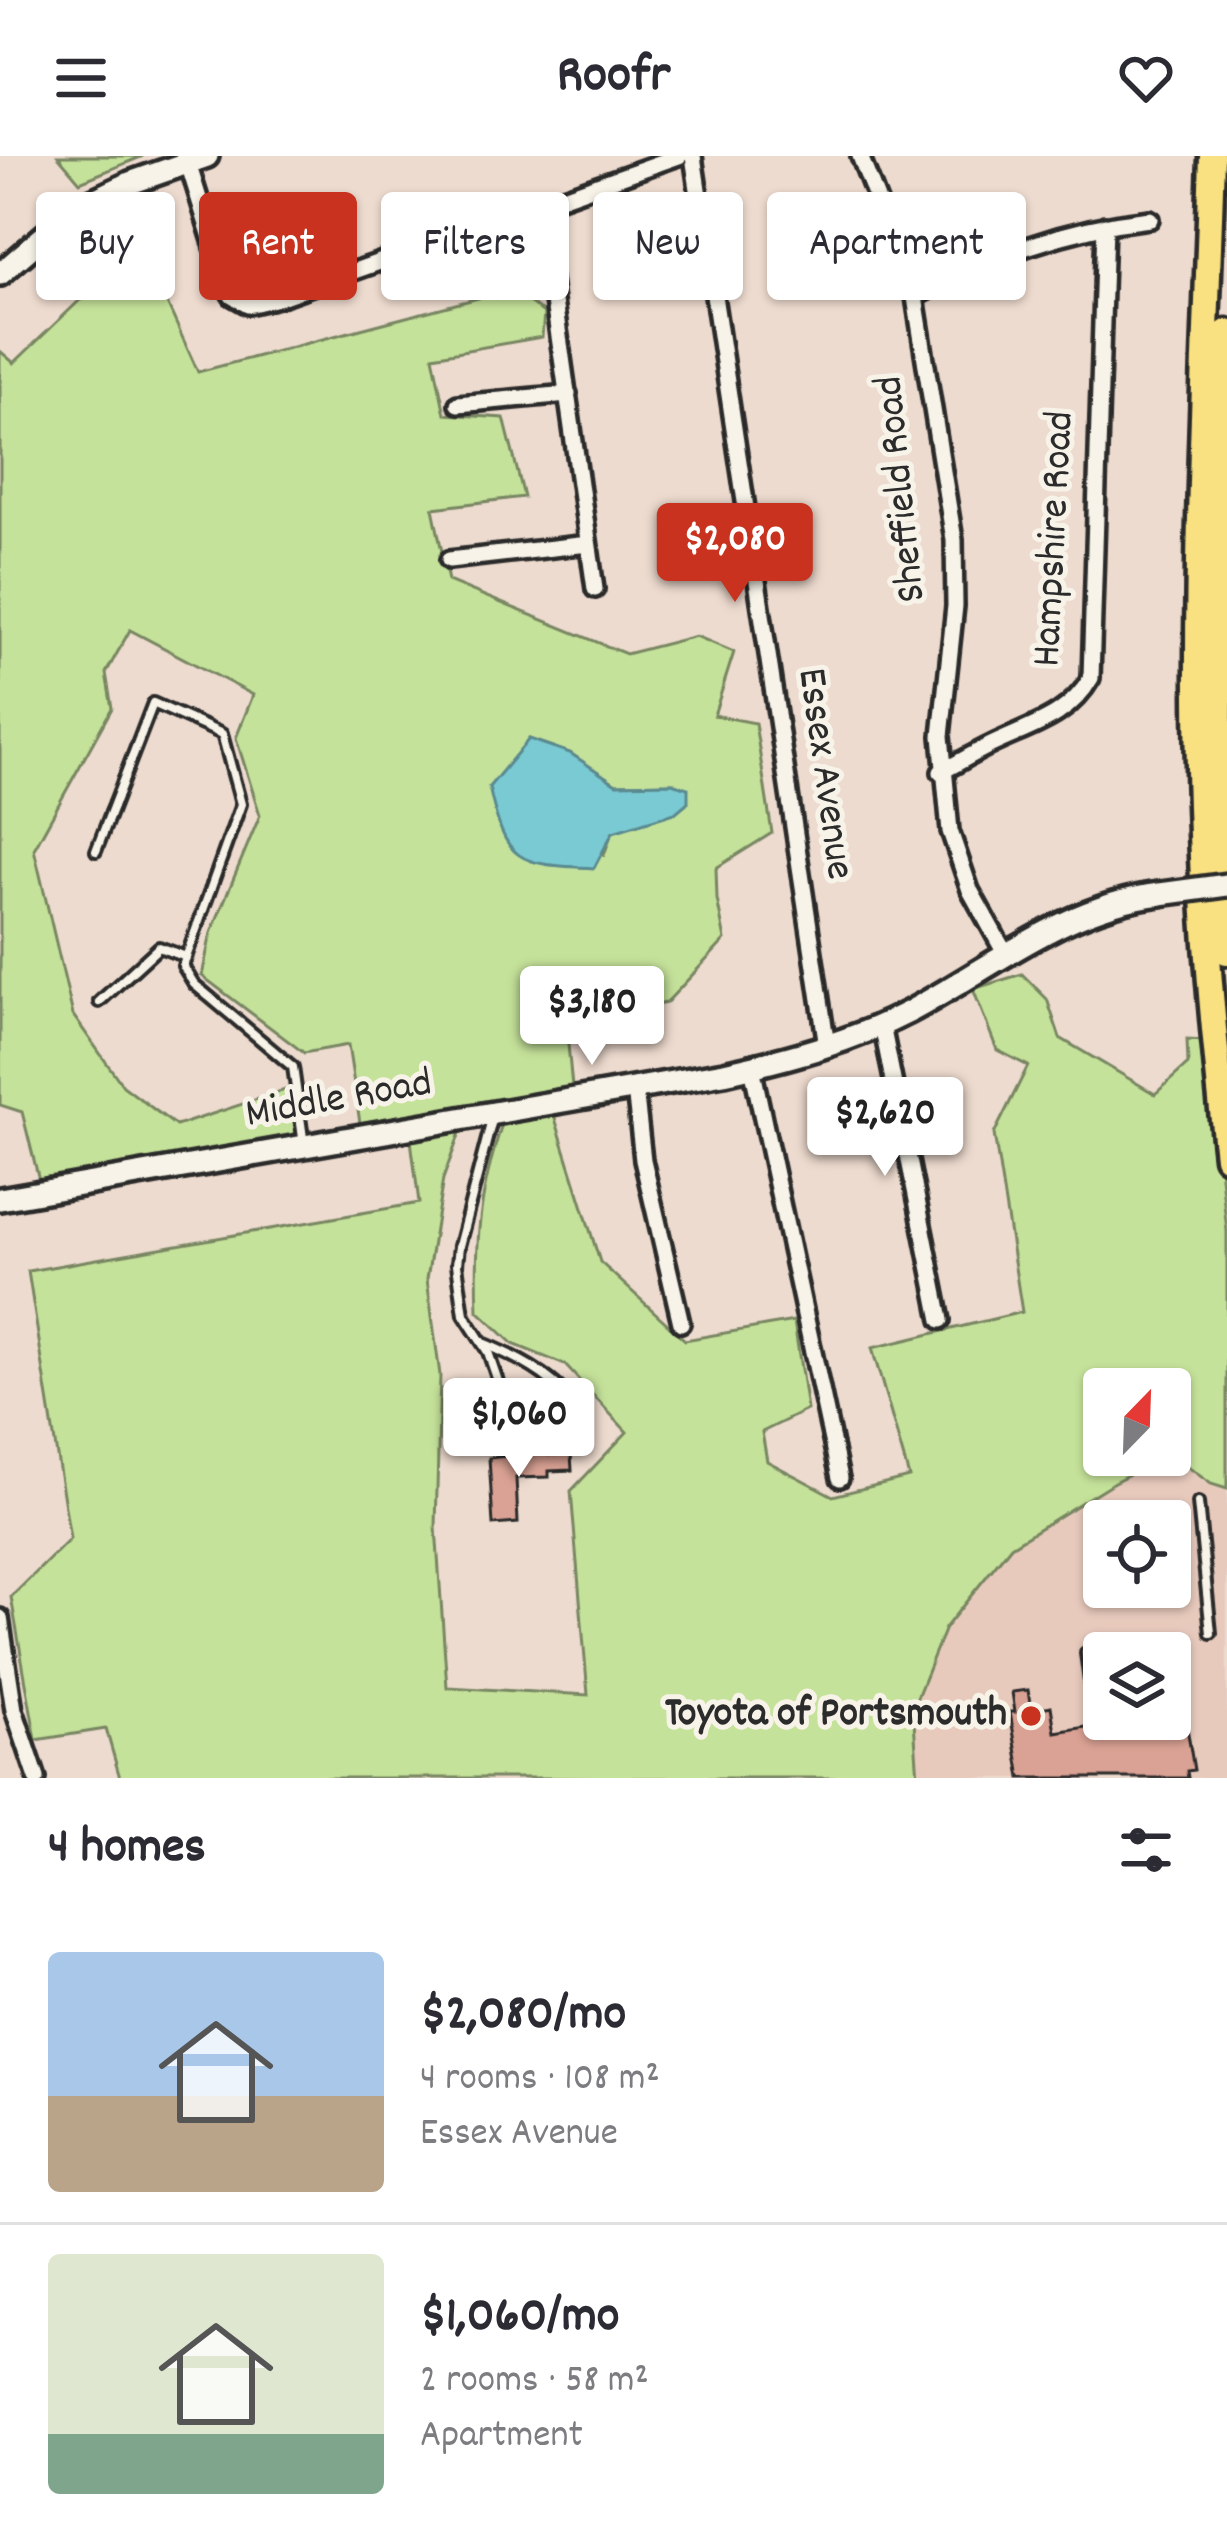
<!DOCTYPE html>
<meta charset="utf-8">
<style>
body{margin:0;font-family:Dekko,sans-serif;background:#f2f2f3;color:#2b2b33;height:100vh;display:flex;flex-direction:column;font-size:45px;white-space:nowrap}
*{box-sizing:border-box;margin:0}
p{font-size:39px;color:#7c7c81}
.icon{flex:none;width:66px;height:66px;fill:none;stroke:currentColor;stroke-width:2;stroke-linecap:round;stroke-linejoin:round}
.map{position:relative;height:1622px;overflow:hidden}
.details{display:flex;flex-direction:column;background:#fff;flex:1}
.details>*{flex:none}
.top-card{position:absolute;left:36px;top:36px;width:1155px;height:108px;display:flex;gap:24px}
.needle{width:78px;rotate:23deg}
.buttons{position:absolute;left:1083px;top:1212px;display:grid;gap:24px}
.buttons a{display:grid;place-items:center;width:108px;height:108px;border-radius:12px;background:#fff;box-shadow:0 3px 9px #0004;font-size:60px}
.price{position:absolute;translate:-50% -102px;padding:0 27px;border-radius:12px;background:#fff;color:#222;font-size:39px;line-height:78px;filter:drop-shadow(0 3px 6px #0008)}
.price::after{content:'';position:absolute;left:50%;top:72px;width:36px;height:27px;margin-left:-18px;background:inherit;clip-path:polygon(0 0,100% 0,50% 100%)}
.price.on{background:#c8321e;color:#fff}
ul{padding:0;list-style:none}
li{display:flex;align-items:center;gap:36px;height:300px;padding:0 48px}
li+li{border-top:3px solid #e1e1e2}
li span{display:grid;place-items:center;flex:none;width:336px;height:240px;border-radius:12px;color:#555}
li>.icon{margin-inline-start:auto}
span .icon{width:144px;height:144px;fill:#fffc;stroke-width:1}
li b{font-size:51px}
h2{display:flex;justify-content:space-between;align-items:center;height:144px;padding:0 48px;font-size:51px}
.chip{padding:0 42px;border-radius:12px;background:#fff;box-shadow:0 3px 9px #0004;font-size:42px;line-height:108px}
.chip.on{background:#c8321e;color:#fff}
header{display:flex;justify-content:space-between;align-items:center;height:156px;padding:0 48px;background:#fff;font-size:54px;font-weight:700}
.map>svg:first-child{display:block}
.built{fill:#e8cabd;fill-rule:evenodd}
.green{fill:#c5e29a;stroke:#788662;stroke-width:3;fill-rule:evenodd}
.water{fill:#7acad3;stroke:#5a8a90;stroke-width:3}
.building{fill:#daa294;stroke:#2b2b2b;stroke-width:3}
.lines{fill:none;stroke-linecap:round;stroke-linejoin:round}
.service-casing{stroke:#2b2b2b;stroke-width:16}
.minor-casing{stroke:#2b2b2b;stroke-width:24}
.tertiary-casing{stroke:#2b2b2b;stroke-width:30}
.secondary-casing{stroke:#2b2b2b;stroke-width:30}
.primary-casing{stroke:#2b2b2b;stroke-width:33}
.service{stroke:#f7f3e8;stroke-width:8}
.minor{stroke:#f7f3e8;stroke-width:15}
.tertiary{stroke:#f7f3e8;stroke-width:21}
.secondary{stroke:#f7f3e8;stroke-width:21}
.primary{stroke:#f9e181;stroke-width:24}
.secondary-bridge-casing{stroke:#2b2b2b;stroke-width:30;stroke-linecap:butt}
.secondary-bridge{stroke:#f7f3e8;stroke-width:21}
.poi-dot{fill:#c8321e;stroke:#f7f3e8;stroke-width:4.5}
.labels{text-anchor:middle;dominant-baseline:central;stroke-width:10;stroke-linejoin:round;paint-order:stroke}
.street-label{font-size:42px;fill:#2b2b2b;stroke:#f7f3e8}
.poi-label{font-size:42px;font-weight:bold;fill:#2b2b2b;stroke:#f7f3e8;text-anchor:end}
</style>
<header><svg class="icon" aria-label="menu" viewBox="0 0 24 24"><path d="M4 6h16M4 12h16M4 18h16"/></svg>Roofr<svg class="icon" aria-label="heart" viewBox="0 0 24 24"><path d="M12 20l-8-8c-3-5 5-10 8-4 3-6 11-1 8 4z"/></svg></header>
<div class="map">
<svg width="1227" height="1622" viewBox="0 0 1227 1622">
<rect width="100%" height="100%" fill="#eedbcf"/>
<filter id="ink" filterUnits="userSpaceOnUse"><feTurbulence type="fractalNoise" baseFrequency=".00833" numOctaves="2"/><feDisplacementMap in="SourceGraphic" scale="24" xChannelSelector="R" yChannelSelector="G"/><feConvolveMatrix kernelMatrix="1 2 1 2 8 2 1 2 1" color-interpolation-filters="sRGB"/></filter>
<g filter="url(#ink)">
<!-- built -->
<path class="built" d="M 1170,1298 L 1211,1328 L 1227,1333 L 1227,1622 L 918,1622 L 913,1551 L 945,1472 L 1011,1390 L 1114,1326 ZM 1104,1365 L 1170,1365 L 1170,1431 L 1104,1431 ZM 1104,1497 L 1170,1497 L 1170,1563 L 1104,1563 Z"/>
<!-- green -->
<path class="green" d="M 58,0 L 143,0 L 80,26 Z
M 152,114 L 198,216 L 482,141 L 525,143 L 544,157 L 542,181 L 433,200 L 445,258 L 504,262 L 524,341 L 433,352 L 448,425 L 626,498 L 696,480 L 734,496 L 714,559 L 755,567 L 772,677 L 716,712 L 717,743 L 725,784 L 666,847 L 566,867 L 572,931 L 360,967 L 348,889 L 304,897 L 202,820 L 211,777 L 260,659 L 236,582 L 253,539 L 130,474 L 106,517 L 112,552 L 34,693 L 73,859 L 123,930 L 176,970 L 291,932 L 310,977 L 39,1024 L 22,956 L 0,949 L 0,195 L 14,207 L 80,144 ZM 529,583 L 570,597 L 616,628 L 672,627 L 612,676 L 604,699 L 490,631 Z
M 1022,818 L 1047,843 L 1060,882 L 1155,938 L 1188,908 L 1187,884 L 1206,885 L 1227,1075 L 1227,1333 L 1211,1328 L 1170,1298 L 1170,1233 L 1104,1233 L 1104,1299 L 1167,1299 L 1114,1326 L 1011,1390 L 945,1472 L 913,1551 L 918,1622 L 120,1622 L 106,1573 L 36,1584 L 11,1441 L 70,1383 L 28,1115 L 419,1047 L 411,984 L 461,974 L 443,1023 L 427,1123 L 440,1219 L 436,1371 L 447,1531 L 588,1539 L 571,1335 L 627,1276 L 565,1209 L 513,1188 L 478,1155 C 475,1083 479,1038 502,968 L 554,959 L 600,1106 L 685,1184 L 794,1165 L 807,1254 L 762,1276 L 767,1305 L 833,1340 L 909,1321 L 872,1192 L 1022,1156 L 994,978 L 1028,910 L 997,894 L 973,833 Z"/>
<!-- water -->
<path class="water" d="M 529,583 L 570,597 L 616,628 L 672,627 L 688,632 L 688,646 L 675,657 L 613,676 L 594,712 C 520,708 506,710 489,631 Z"/>
<!-- building -->
<path class="building" d="M 548,1295 L 548,1299 L 571,1298 L 572,1314 L 549,1315 L 549,1321 L 516,1322 L 518,1367 L 493,1369 L 489,1302 Z
M 1175,1499 L 1194,1614 L 1187,1615 L 1188,1622 L 1021,1622 L 1010,1556 L 1015,1556 L 1012,1536 L 1028,1534 L 1031,1554 L 1051,1550 L 1055,1576 L 1136,1563 L 1170,1563 L 1170,1500 Z"/>
<g class="lines">
<!-- service casing -->
<g class="service-casing">
<path id="service" d="M 96,695 L 153,547 L 222,578 L 241,648 L 183,810 L 194,828 L 293,911 L 304,989
M 99,846 L 159,791 L 186,801
M 485,1188 C 526,1205 563,1226 586,1264 L 580,1280 L 520,1282 L 506,1267 L 501,1234 L 488,1196 L 464,1159 L 457,1108 L 459,1090 L 493,960
M 1198,1347 L 1211,1477
M 1086,1497 L 1095,1560"/>
</g>
<!-- minor casing -->
<g class="minor-casing">
<path id="minor" d="M 693,0 L 827,890
M 860,0 L 915,141 L 954,384 L 955,450 L 941,580 L 950,675 L 970,734 L 1006,799
M 188,7 L 226,130 L 232,140 L 248,149 L 278,142 L 679,0
M 540,47 L 595,433
M 915,141 C 990,101 1064,72 1150,63
M 458,248 L 568,238
M 449,404 L 588,388
M 941,616 C 958,607 974,597 991,589 C 1030,570 1068,562 1091,522 L 1105,69
M 882,869 L 941,1164
M 752,911 L 840,1322
M 635,933 L 643,1004 L 681,1167
M 0,1462 L 14,1554 L 37,1622"/>
</g>
<!-- tertiary casing -->
<g class="tertiary-casing">
<path id="tertiary" d="M 0,118 L 77,52 L 130,27 L 207,0"/>
</g>
<!-- secondary casing -->
<g class="secondary-casing">
<path id="secondary" d="M 0,1043 L 724,917 C 787,903 851,886 909,856 C 992,812 1064,750 1160,738"/>
</g>
<!-- primary casing -->
<g class="primary-casing">
<path id="primary" d="M 1212,0 C 1205,233 1191,468 1202,701 C 1206,802 1216,901 1227,1001
M 1227,176 L 1219,587 L 1227,796"/>
</g>
<!-- service -->
<use href="#service" class="service"/>
<!-- minor -->
<use href="#minor" class="minor"/>
<!-- tertiary -->
<use href="#tertiary" class="tertiary"/>
<!-- secondary -->
<use href="#secondary" class="secondary"/>
<!-- primary -->
<use href="#primary" class="primary"/>
<!-- secondary-bridge casing -->
<g class="secondary-bridge-casing">
<path id="secondary-bridge" d="M 1160,738 L 1227,729"/>
</g>
<!-- secondary-bridge -->
<use href="#secondary-bridge" class="secondary-bridge"/>
</g>
</g>
<!-- markers -->
<circle class="poi-dot" cx="1031" cy="1560" r="12"/>
<g class="labels">
<!-- street labels -->
<g class="street-label">
<text transform="translate(903 333) rotate(-96)">Sheffield Road</text>
<text transform="translate(1056 383) rotate(-87)">Hampshire Road</text>
<text transform="translate(823 618) rotate(82)">Essex Avenue</text>
<text transform="translate(339 945) rotate(-10)">Middle Road</text>
</g>
<!-- poi labels -->
<g class="poi-label">
<text x="1007" y="1560">Toyota of Portsmouth</text>
</g>
</g>
</svg>
<div class="buttons">
<a><svg class="needle" viewBox="-14 -14 28 28"><path d="M0-13l5 13h-10z" fill="#e53935"/><path d="M0 13l5-13h-10z" fill="#7c7c81"/></svg></a>
<a><svg class="icon" aria-label="locate" viewBox="0 0 24 24"><circle cx="12" cy="12" r="6"/><path d="M12 2v4M12 18v4M2 12h4M18 12h4"/></svg></a>
<a><svg class="icon" aria-label="layers" viewBox="0 0 24 24"><path d="M12 4l9 5-9 5-9-5zM3 14l9 5 9-5"/></svg></a>
</div>
<b class="price on" style="left:735px;top:449px">$2,080</b>
<b class="price" style="left:592px;top:912px">$3,180</b>
<b class="price" style="left:885px;top:1023px">$2,620</b>
<b class="price" style="left:519px;top:1324px">$1,060</b>
<div class="top-card">
<a class="chip">Buy</a>
<a class="chip on">Rent</a>
<a class="chip">Filters</a>
<a class="chip">New</a>
<a class="chip">Apartment</a>
</div>
</div>
<section class="details">
<h2>4 homes<svg class="icon" aria-label="filters" viewBox="0 0 24 24"><path d="M4 7h16M4 17h16"/><circle cx="9" cy="7" r="2"/><circle cx="15" cy="17" r="2"/></svg></h2>
<ul>
<li><span style="background:linear-gradient(#a9c7e8 60%,#b9a48a 0)"><svg class="icon" aria-label="home" viewBox="0 0 24 24"><path d="M3 11l9-7 9 7M6 9v11h12V9"/></svg></span><div><b>$2,080/mo</b><p>4 rooms · 108 m²</p><p>Essex Avenue</p></div></li>
<li><span style="background:linear-gradient(#dfe7d0 75%,#7fa58c 0)"><svg class="icon" aria-label="home" viewBox="0 0 24 24"><path d="M3 11l9-7 9 7M6 9v11h12V9"/></svg></span><div><b>$1,060/mo</b><p>2 rooms · 58 m²</p><p>Apartment</p></div></li>
</ul>
</section>
